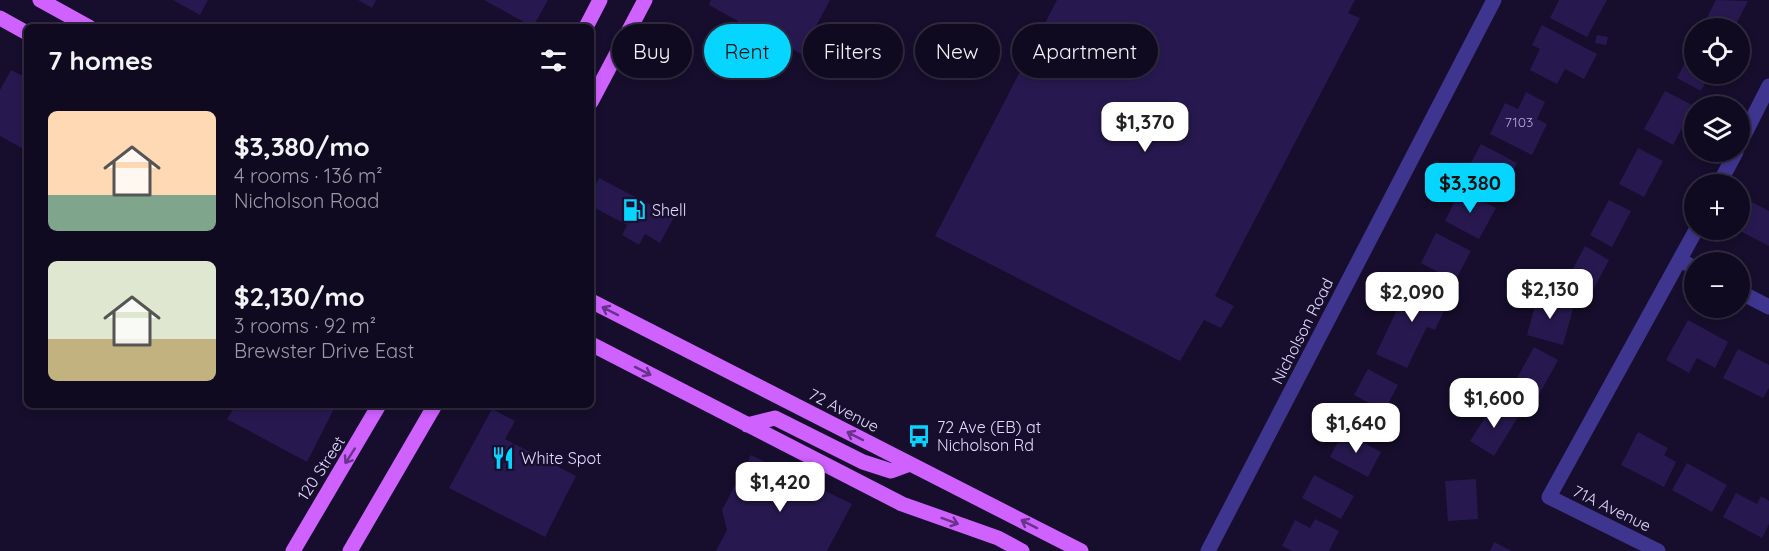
<!DOCTYPE html>
<meta charset="utf-8">
<style>
body{margin:0;font-family:Quicksand,sans-serif;background:#19132a;color:#f1f3f6;height:100vh;display:flex;flex-direction:column;font-size:22px;white-space:nowrap}
*{box-sizing:border-box;margin:0}
p{font-size:20px;color:#9c9aa5}
.icon{flex:none;width:33px;height:33px;fill:none;stroke:currentColor;stroke-width:2;stroke-linecap:round;stroke-linejoin:round}
.map{position:relative;flex:1;overflow:hidden}
.drawer{position:absolute;left:24px;top:24px;width:570px;height:384px;display:flex;flex-direction:column;background:#100a21;border-radius:9px;box-shadow:0 3px 9px #0003,0 0 0 2px #302b3f}
.drawer>*{flex:none}
.top-card{position:absolute;left:612px;top:24px;width:570px;height:54px;display:flex;gap:12px}
.fabs{position:absolute;left:1684px;top:18px;display:grid;gap:12px}
.fabs a{display:grid;place-items:center;width:66px;height:66px;border-radius:50%;background:#100a21;box-shadow:0 3px 9px #0003,0 0 0 2px #302b3f;font-size:30px}
.price{position:absolute;translate:-50% -51px;padding:0 14px;border-radius:12px;background:#fff;color:#222;font-size:20px;line-height:39px;filter:drop-shadow(0 2px 3px #0008)}
.price::after{content:'';position:absolute;left:50%;top:36px;width:18px;height:14px;margin-left:-9px;background:inherit;clip-path:polygon(0 0,100% 0,50% 100%)}
.price.current{background:#06d5ff;color:#111}
ul{padding:0;list-style:none}
li{display:flex;align-items:center;gap:18px;height:150px;padding:0 24px}
li span{display:grid;place-items:center;flex:none;width:168px;height:120px;border-radius:9px;color:#555}
li>.icon{margin-inline-start:auto}
span .icon{width:72px;height:72px;fill:#fffc;stroke-width:1}
li b{font-size:26px}
h2{display:flex;justify-content:space-between;align-items:center;height:72px;padding:0 24px;font-size:26px}
.chip{padding:0 21px;border-radius:27px;background:#100a21;box-shadow:0 3px 9px #0003,0 0 0 2px #302b3f;font-size:21px;line-height:54px}
.chip.current{background:#06d5ff;color:#111}
.map>svg:first-child{display:block}
.building{fill:#27194f}
.lines{fill:none;stroke-linecap:round;stroke-linejoin:round}
.minor{stroke:#3f358f;stroke-width:15}
.major{stroke:#cf61ff;stroke-width:15}
.oneway{stroke:#69338b}
.labels{text-anchor:middle;dominant-baseline:central;stroke-width:5;stroke-linejoin:round;paint-order:stroke}
.number-label{font-size:14px;fill:#b2aad3}
.poi-label{font-size:16px;fill:#e0daff;stroke:#160e2c;text-anchor:start}
.street-label{font-size:16px;fill:#e0daff;stroke:#160e2c}
</style>
<div class="map">
<svg width="1769" height="551" viewBox="0 0 1769 551">
<rect width="100%" height="100%" fill="#160e2c"/>
<!-- building -->
<path class="building" d="M 173,0 L 208,0 L 200,15 Z
M 358,0 L 376,0 L 372,8 Z
M 484,0 L 548,0 L 533,27 Z
M 711,0 L 830,0 L 801,54 L 768,36 L 763,45 L 734,30 L 738,21 L 709,5 Z
M 1057,0 L 1355,0 L 1348,13 L 1360,18 L 1215,296 L 1234,306 L 1221,328 L 1204,320 L 1180,361 L 935,236 Z
M 1559,0 L 1607,0 L 1587,37 L 1550,18 Z
M 1716,0 L 1748,1 L 1734,28 L 1702,27 Z
M 1542,25 L 1597,54 L 1584,79 L 1565,69 L 1557,84 L 1530,70 L 1540,49 L 1532,45 Z
M 1597,35 L 1608,37 L 1606,45 L 1595,43 Z
M 1695,44 L 1695,74 L 1710,74 L 1701,91 L 1677,78 Z
M 11,70 L 27,78 L 27,151 L 0,136 L 0,90 Z
M 1665,91 L 1694,106 L 1673,145 L 1644,129 Z
M 1526,92 L 1545,102 L 1537,119 L 1547,124 L 1532,155 L 1490,134 L 1505,103 L 1518,109 Z
M 1481,144 L 1517,163 L 1501,193 L 1465,174 Z
M 1638,148 L 1663,161 L 1644,197 L 1619,184 Z
M 599,178 L 674,217 L 660,243 L 645,234 L 639,245 L 622,235 L 627,225 L 591,206 L 591,194 Z
M 1461,189 L 1496,208 L 1479,239 L 1445,221 Z
M 1609,200 L 1631,211 L 1612,247 L 1590,235 Z
M 1750,201 L 1769,211 L 1769,246 L 1740,231 L 1740,221 Z
M 1436,233 L 1471,251 L 1455,281 L 1421,263 Z
M 1585,246 L 1609,260 L 1589,298 L 1564,285 Z
M 1411,280 L 1450,298 L 1435,330 L 1427,327 L 1407,368 L 1376,354 Z
M 1538,295 L 1574,305 L 1563,345 L 1527,335 Z
M 1688,320 L 1728,342 L 1715,368 L 1697,358 L 1689,373 L 1666,360 Z
M 1534,347 L 1558,360 L 1534,404 L 1510,391 Z
M 1738,349 L 1769,365 L 1769,388 L 1763,398 L 1723,378 Z
M 1368,369 L 1398,385 L 1384,411 L 1354,395 Z
M 1495,402 L 1518,417 L 1494,456 L 1470,441 Z
M 236,405 L 336,405 L 307,462 L 227,419 Z
M 492,409 L 515,421 L 505,439 L 576,476 L 545,537 L 449,488 Z
M 1343,432 L 1381,452 L 1368,477 L 1330,457 Z
M 1638,432 L 1668,448 L 1664,455 L 1676,462 L 1664,487 L 1621,465 Z
M 751,455 L 852,504 L 827,551 L 716,551 L 727,530 L 722,510 Z
M 1687,463 L 1727,485 L 1712,512 L 1672,490 Z
M 1314,475 L 1354,496 L 1341,519 L 1302,498 Z
M 1476,479 L 1478,519 L 1448,521 L 1445,481 Z
M 1736,493 L 1757,504 L 1761,496 L 1769,501 L 1769,524 L 1762,538 L 1723,517 Z
M 1315,519 L 1339,531 L 1329,551 L 1292,551 L 1282,546 L 1295,520 L 1310,528 Z
M 1494,542 L 1512,551 L 1490,551 Z"/>
<g class="lines">
<!-- minor -->
<path class="minor" d="M 1740,143 L 1769,86
M 1719,184 L 1736,152
M 1680,260 L 1695,268
M 1740,292 L 1769,307
M 1208,551 L 1494,0
M 1658,551 L 1549,497 L 1696,230"/>
<!-- major -->
<path class="major" d="M 40,0 L 89,27
M 0,18 L 27,33
M 586,27 L 600,0
M 591,102 L 645,0
M 591,301 L 1081,551
M 591,344 L 902,504 L 998,538 L 1022,551
M 747,425 L 775,418 L 863,462 L 891,471 L 910,464
M 293,551 L 379,405
M 350,551 L 435,405"/>
</g>
<!-- one-way arrows -->
<defs><path id="oneway-shaft" d="M-6 0H5M1.5-3L5.5 0L1.5 3" fill="none" stroke-width="1.6" stroke-linecap="round" stroke-linejoin="round" transform="scale(1.5)"/></defs>
<g class="oneway">
<use href="#oneway-shaft" transform="translate(610 311) rotate(-153)"/>
<use href="#oneway-shaft" transform="translate(643 371) rotate(27)"/>
<use href="#oneway-shaft" transform="translate(855 436) rotate(-153)"/>
<use href="#oneway-shaft" transform="translate(350 456) rotate(123)"/>
<use href="#oneway-shaft" transform="translate(950 521) rotate(20)"/>
<use href="#oneway-shaft" transform="translate(1029 524) rotate(-153)"/>
</g>
<!-- icons -->
<defs>
<g id="fuel-bare" transform="scale(1.8)"><path d="M-5.5-6h7V0h2V4h1.3V-2.5L3-4.5l.8-.8L6-3V5H2.5V1h-1V6h-7ZM-4.2-4.7v3.2H.2V-4.7Z" fill="#06d5ff" stroke="#160e2c" stroke-width="2.5" paint-order="stroke"/></g>
<g id="bus-bare" transform="scale(1.8)"><path d="M-5-6H5V4H4V6H2V4H-2V6H-4V4H-5ZM-3.5-4V0h7V-4ZM-3.5 1.2v1.5H-2V1.2ZM2 1.2v1.5H3.5V1.2Z" fill="#06d5ff" stroke="#160e2c" stroke-width="2.5" paint-order="stroke"/></g>
<g id="restaurant-bare" transform="scale(1.8)"><path d="M-5-6h1v4h1v-4h1v4h1v-4h1v5L-1.5 .5V6h-2V.5L-5-1ZM5-6V6H3V1.5H1.5Q1.5-4 5-6Z" fill="#06d5ff" stroke="#160e2c" stroke-width="2.5" paint-order="stroke"/></g>
</defs>
<g fill-rule="evenodd">
<use href="#fuel-bare" x="634" y="210"/>
<use href="#bus-bare" x="919" y="436"/>
<use href="#restaurant-bare" x="503" y="458"/>
</g>
<g class="labels">
<!-- number labels -->
<g class="number-label">
<text x="1519" y="122">7103</text>
</g>
<!-- poi labels -->
<g class="poi-label">
<text x="652" y="210">Shell</text>
<text x="937" y="427">72 Ave (EB) at<tspan x="937" dy="18">Nicholson Rd</tspan></text>
<text x="521" y="458">White Spot</text>
</g>
<!-- street labels -->
<g class="street-label">
<text transform="translate(1302 331) rotate(-63)">Nicholson Road</text>
<text transform="translate(844 410) rotate(27)">72 Avenue</text>
<text transform="translate(321 468) rotate(-57)">120 Street</text>
<text transform="translate(1612 508) rotate(26)">71A Avenue</text>
</g>
</g>
</svg>
<div class="fabs">
<a><svg class="icon" aria-label="locate" viewBox="0 0 24 24"><circle cx="12" cy="12" r="6"/><path d="M12 2v4M12 18v4M2 12h4M18 12h4"/></svg></a>
<a><svg class="icon" aria-label="layers" viewBox="0 0 24 24"><path d="M12 4l9 5-9 5-9-5zM3 14l9 5 9-5"/></svg></a>
<a>+</a>
<a>−</a>
</div>
<b class="price" style="left:1145px;top:153px">$1,370</b>
<b class="price current" style="left:1470px;top:214px">$3,380</b>
<b class="price" style="left:1550px;top:320px">$2,130</b>
<b class="price" style="left:1412px;top:323px">$2,090</b>
<b class="price" style="left:1494px;top:429px">$1,600</b>
<b class="price" style="left:1356px;top:454px">$1,640</b>
<b class="price" style="left:780px;top:513px">$1,420</b>
<div class="top-card">
<a class="chip">Buy</a>
<a class="chip current">Rent</a>
<a class="chip">Filters</a>
<a class="chip">New</a>
<a class="chip">Apartment</a>
</div>
<section class="drawer">
<h2>7 homes<svg class="icon" aria-label="filters" viewBox="0 0 24 24"><path d="M4 7h16M4 17h16"/><circle cx="9" cy="7" r="2"/><circle cx="15" cy="17" r="2"/></svg></h2>
<ul>
<li><span style="background:linear-gradient(#ffd9b3 70%,#7fa58c 0)"><svg class="icon" aria-label="home" viewBox="0 0 24 24"><path d="M3 11l9-7 9 7M6 9v11h12V9"/></svg></span><div><b>$3,380/mo</b><p>4 rooms · 136 m²</p><p>Nicholson Road</p></div></li>
<li><span style="background:linear-gradient(#dfe7d0 65%,#c2b280 0)"><svg class="icon" aria-label="home" viewBox="0 0 24 24"><path d="M3 11l9-7 9 7M6 9v11h12V9"/></svg></span><div><b>$2,130/mo</b><p>3 rooms · 92 m²</p><p>Brewster Drive East</p></div></li>
</ul>
</section>
</div>
